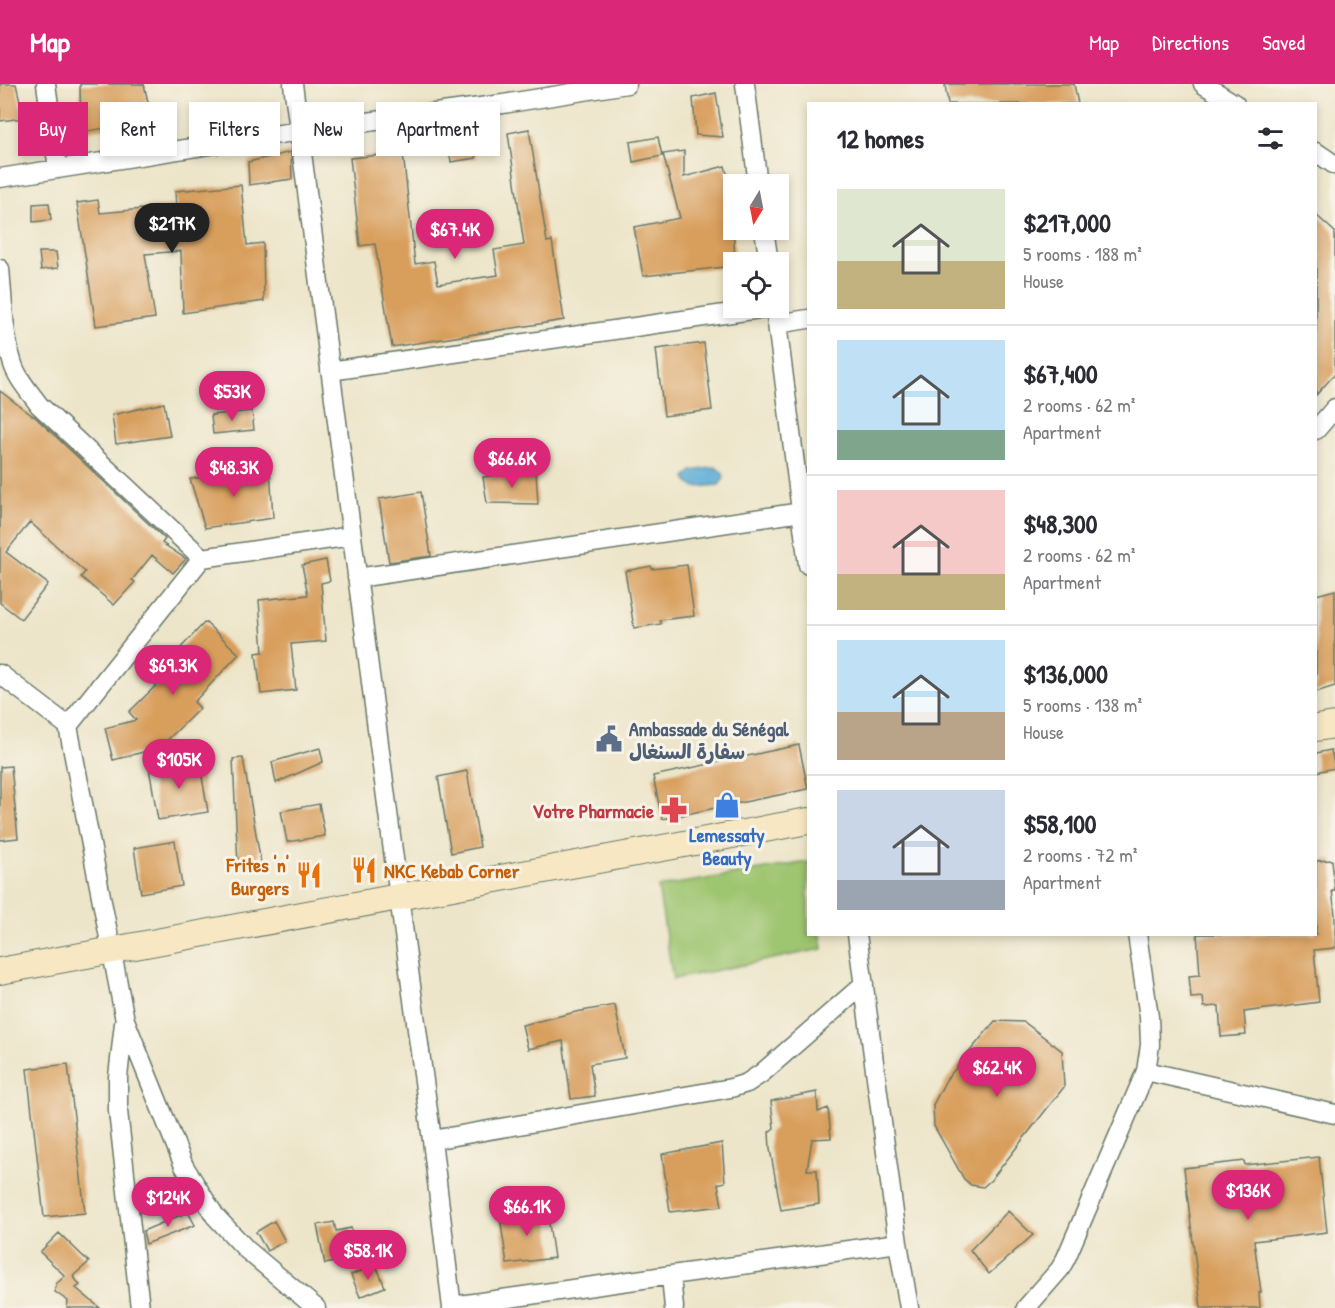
<!DOCTYPE html>
<meta charset="utf-8">
<style>
body{margin:0;font-family:"Patrick Hand","Playpen Sans Arabic",sans-serif;background:#f7f7f7;color:#2b2b33;height:100vh;display:flex;flex-direction:column;font-size:22px;white-space:nowrap}
*{box-sizing:border-box;margin:0}
p{font-size:20px;color:#7c7c81}
.icon{flex:none;width:33px;height:33px;fill:none;stroke:currentColor;stroke-width:2;stroke-linecap:round;stroke-linejoin:round}
.map{position:relative;flex:1;overflow:hidden}
.side{position:absolute;left:807px;top:18px;width:510px;height:834px;display:flex;flex-direction:column;background:#fff;border-radius:0px;box-shadow:0 3px 9px #0003}
.side>*{flex:none}
.banner{position:absolute;left:18px;top:18px;width:570px;height:54px;display:flex;gap:12px}
.needle{width:39px;rotate:190deg}
.controls{position:absolute;left:723px;top:90px;display:grid;gap:12px}
.controls a{display:grid;place-items:center;width:66px;height:66px;border-radius:0px;background:#fff;box-shadow:0 3px 9px #0003;font-size:30px}
.price{position:absolute;translate:-50% -51px;padding:0 14px;border-radius:21px;background:#db2777;color:#fff;font-size:20px;line-height:39px;filter:drop-shadow(0 2px 3px #0008)}
.price::after{content:'';position:absolute;left:50%;top:36px;width:18px;height:14px;margin-left:-9px;background:inherit;clip-path:polygon(0 0,100% 0,50% 100%)}
.price.on{background:#222;color:#fff}
ul{padding:0;list-style:none}
li{display:flex;align-items:center;gap:18px;height:150px;padding:0 30px}
li+li{border-top:2px solid #e1e1e2}
li span{display:grid;place-items:center;flex:none;width:168px;height:120px;border-radius:0px;color:#555}
li>.icon{margin-inline-start:auto}
span .icon{width:72px;height:72px;fill:#fffc;stroke-width:1}
li b{font-size:26px}
h2{display:flex;justify-content:space-between;align-items:center;height:72px;padding:0 30px;font-size:26px}
.pill{padding:0 21px;border-radius:0px;background:#fff;box-shadow:0 3px 9px #0003;font-size:21px;line-height:54px}
.pill.on{background:#db2777;color:#fff}
header{display:flex;align-items:center;gap:36px;box-sizing:border-box;height:84px;padding:0 30px;background:#db2777;color:#fff}
header strong{font-size:28px}
nav{display:flex;gap:33px;margin-inline-start:auto;font-size:21px}
.map>svg:first-child{display:block}
.green{fill:#9ec570;stroke:#5e8152;stroke-width:1.5}
.water{fill:#59acd5;stroke:#3c7484;stroke-width:1.5}
.building{fill:#d89e5c}
.lines{fill:none;stroke-linecap:round;stroke-linejoin:round}
.street-casing{stroke:#677868;stroke-width:21}
.secondary-casing{stroke:#677868;stroke-width:28}
.street{stroke:#fff;stroke-width:18}
.secondary{stroke:#f7e8c3;stroke-width:26}
.labels{text-anchor:middle;dominant-baseline:central;stroke-width:6;stroke-linejoin:round;paint-order:stroke}
.service-label{font-size:20px;font-weight:bold;fill:#4e5e75;stroke:#f7f3e8;text-anchor:start}
.health-label{font-size:20px;font-weight:bold;fill:#be3a42;stroke:#f7f3e8;text-anchor:end}
.shop-label{font-size:20px;font-weight:bold;fill:#366cbe;stroke:#f7f3e8}
.food-label{font-size:20px;font-weight:bold;fill:#c56008;stroke:#f7f3e8;text-anchor:end}
</style>
<header>
<strong>Map</strong>
<nav><a>Map</a><a>Directions</a><a>Saved</a></nav>
</header>
<div class="map">
<svg width="1335" height="1224" viewBox="0 0 1335 1224">
<rect width="100%" height="100%" fill="#f7f3e8"/>
<filter id="ink" filterUnits="userSpaceOnUse"><feTurbulence type="fractalNoise" baseFrequency=".0167" numOctaves="2"/><feDisplacementMap in="SourceGraphic" scale="12" xChannelSelector="R" yChannelSelector="G"/><feConvolveMatrix kernelMatrix="1 2 1 2 8 2 1 2 1" color-interpolation-filters="sRGB"/></filter>
<filter id="wash" filterUnits="userSpaceOnUse"><feTurbulence type="fractalNoise" baseFrequency=".008" numOctaves="4" result="noise"/><feDisplacementMap in="SourceGraphic" scale="24" xChannelSelector="R" yChannelSelector="G"/><feGaussianBlur stdDeviation="1.35" result="paint"/><feColorMatrix in="noise" values="0 0 0 0 0 0 0 0 0 0 0 0 0 0 0 0 0 1.4 0 .05"/><feComposite in="paint" operator="in"/></filter>
<g filter="url(#wash)">
<rect width="100%" height="100%" fill="#ede5c9"/>
<!-- green -->
<path class="green" d="M 808,778 L 808,850 L 821,851 L 823,865 L 673,895 L 658,803 Z"/>
<!-- water -->
<path class="water" d="M 716,383 L 723,390 L 724,394 L 719,401 L 695,403 L 688,399 L 686,394 L 692,387 Z"/>
<g id="blocks">
<!-- building -->
<path class="building" d="M 0,0 L 16,0 L 24,34 L 0,37 Z
M 80,0 L 144,0 L 152,37 L 81,48 Z
M 953,0 L 1074,0 L 1078,20 L 948,20 L 945,1 Z
M 716,9 L 723,53 L 696,51 L 693,14 Z
M 529,45 L 547,158 L 552,157 L 564,236 L 392,263 L 375,160 L 360,162 L 350,74 L 403,69 L 415,180 L 434,177 L 438,200 L 498,191 L 494,166 L 524,161 L 508,49 Z
M 658,53 L 662,72 L 633,78 L 630,58 Z
M 474,58 L 476,74 L 451,78 L 448,62 Z
M 684,67 L 684,93 L 725,82 L 734,115 L 732,116 L 735,178 L 734,178 L 734,182 L 643,192 L 634,143 L 680,134 L 663,70 Z
M 291,68 L 292,95 L 249,101 L 248,78 Z
M 241,101 L 247,161 L 263,159 L 264,217 L 183,229 L 181,167 L 145,170 L 155,234 L 96,242 L 77,119 L 98,116 L 100,129 L 176,122 L 175,107 Z
M 49,119 L 51,136 L 33,138 L 33,120 Z
M 1316,131 L 1335,148 L 1335,290 L 1316,311 Z
M 39,168 L 56,168 L 58,184 L 41,186 Z
M 704,259 L 712,326 L 664,332 L 656,265 Z
M 0,307 L 33,332 L 34,332 L 165,455 L 162,459 L 186,475 L 173,489 L 152,471 L 132,496 L 135,498 L 114,521 L 81,493 L 85,488 L 30,438 L 6,468 L 48,500 L 21,535 L 0,519 Z
M 164,319 L 170,352 L 116,360 L 112,331 Z
M 252,327 L 254,346 L 213,350 L 211,331 Z
M 270,384 L 273,434 L 205,444 L 190,395 Z
M 536,387 L 538,420 L 487,419 L 483,393 Z
M 421,408 L 431,472 L 389,478 L 379,415 Z
M 326,476 L 330,497 L 321,499 L 326,557 L 291,560 L 296,606 L 261,610 L 256,569 L 263,568 L 259,516 L 308,511 L 302,481 Z
M 687,481 L 694,532 L 660,536 L 661,540 L 634,544 L 625,487 L 651,482 L 652,485 Z
M 1335,506 L 1335,602 L 1316,608 L 1316,511 Z
M 205,538 L 239,570 L 194,618 L 200,624 L 148,675 L 147,667 L 113,676 L 105,644 L 136,636 L 129,628 L 182,576 L 175,570 Z
M 799,661 L 808,705 L 662,735 L 653,692 Z
M 320,664 L 323,678 L 276,699 L 272,678 Z
M 1331,666 L 1335,684 L 1316,688 L 1316,669 Z
M 243,674 L 261,779 L 238,782 L 233,675 Z
M 199,675 L 208,728 L 158,736 L 149,684 Z
M 11,682 L 18,754 L 0,756 L 0,683 Z
M 467,687 L 480,763 L 451,769 L 438,693 Z
M 319,720 L 325,752 L 287,758 L 281,727 Z
M 175,757 L 182,802 L 141,809 L 134,764 Z
M 1332,776 L 1335,807 L 1332,807 L 1335,830 L 1335,864 L 1314,866 L 1319,918 L 1244,928 L 1246,951 L 1221,953 L 1219,922 L 1204,923 L 1203,913 L 1191,914 L 1189,892 L 1200,891 L 1197,850 L 1316,850 L 1316,777 Z
M 615,921 L 625,974 L 590,980 L 595,1012 L 571,1015 L 563,957 L 528,965 L 522,941 L 576,928 Z
M 995,937 L 1024,938 L 1062,967 L 1064,1003 L 991,1096 L 983,1103 L 971,1101 L 964,1095 L 934,1042 L 933,1021 L 946,996 Z
M 68,980 L 85,1129 L 44,1133 L 27,985 Z
M 817,1008 L 818,1028 L 828,1024 L 831,1054 L 812,1055 L 807,1086 L 817,1086 L 819,1120 L 781,1126 L 770,1065 L 769,1048 L 774,1044 L 771,1017 Z
M 722,1059 L 725,1098 L 718,1100 L 722,1122 L 670,1128 L 662,1070 Z
M 1319,1073 L 1327,1148 L 1254,1157 L 1261,1208 L 1259,1208 L 1260,1224 L 1201,1224 L 1184,1084 L 1244,1077 L 1245,1081 Z
M 547,1126 L 554,1174 L 507,1180 L 500,1133 Z
M 1008,1127 L 1033,1151 L 989,1190 L 970,1166 Z
M 188,1128 L 195,1141 L 146,1160 L 143,1147 Z
M 274,1137 L 285,1157 L 267,1167 L 256,1148 Z
M 334,1138 L 336,1147 L 351,1144 L 357,1173 L 325,1180 L 317,1141 Z
M 59,1149 L 89,1178 L 73,1192 L 80,1201 L 76,1204 L 100,1224 L 67,1224 L 68,1217 L 55,1208 L 56,1200 L 65,1192 L 40,1168 Z
M 376,1181 L 385,1203 L 360,1213 L 351,1191 Z"/>
</g>
</g>
<g filter="url(#ink)">
<use href="#blocks" fill-opacity="0" stroke="#677868" stroke-width="1.5"/>
<g class="lines">
<!-- street casing -->
<g class="street-casing">
<path id="street" d="M 46,0 L 58,85
M 293,0 L 399,813 L 432,1056 L 452,1224
M 745,0 L 758,100
M 1203,0 L 1235,20
M 1316,68 L 1335,81
M 0,94 L 299,47 L 503,20 L 627,0
M 764,146 L 769,178
M 0,185 C 3,215 3,249 12,277 C 16,293 29,307 39,321 L 202,474
M 775,224 L 808,481
M 777,240 L 808,235
M 330,287 L 766,224
M 1316,346 L 1335,324
M 357,494 L 802,428
M 0,590 L 68,642 L 125,936 L 184,1082 L 215,1132 L 247,1166 L 316,1224
M 68,642 L 202,474 L 352,452
M 857,850 L 898,1159 L 909,1224
M 124,939 L 118,993 L 118,1027 L 140,1224
M 1146,987 L 1335,1030
M 432,1056 L 731,1004 L 747,999 L 762,989 L 864,900
M 671,1192 L 674,1224
M 452,1222 L 898,1159
M 1026,1224 L 1060,1185 L 1066,1174 L 1146,987 L 1150,961 L 1149,933 L 1137,850"/>
</g>
<!-- secondary casing -->
<g class="secondary-casing">
<path id="secondary" d="M 1316,644 L 1335,641
M 0,887 L 808,737"/>
</g>
<!-- street -->
<use href="#street" class="street"/>
<!-- secondary -->
<use href="#secondary" class="secondary"/>
</g>
</g>
<!-- icons -->
<defs>
<g id="civic-bare" transform="scale(2.07)"><path d="M-.6-6.5H3V-4.5H.6V-3L4-1V1h2V6H-6V1h2V-1L-.6-3ZM-1.2 2.5V6h2.4V2.5Z" fill="#5c6f8a" stroke="#f7f3e8" stroke-width="2.5" paint-order="stroke"/></g>
<g id="shop-bare" transform="scale(2.07)"><path d="M-5-2.5h2.3a2.7 3.5 0 0 1 5.4 0H5L5.5 6h-11ZM-1.5-2.5h3a1.5 2.3 0 0 0-3 0Z" fill="#3f7fe0" stroke="#f7f3e8" stroke-width="2.5" paint-order="stroke"/></g>
<g id="pharmacy-bare" transform="scale(2.07)"><path d="M-2-6h4v4h4v4h-4v4h-4v-4h-4v-4h4Z" fill="#e0444e" stroke="#f7f3e8" stroke-width="2.5" paint-order="stroke"/></g>
<g id="restaurant-bare" transform="scale(2.07)"><path d="M-5-6h1v4h1v-4h1v4h1v-4h1v5L-1.5 .5V6h-2V.5L-5-1ZM5-6V6H3V1.5H1.5Q1.5-4 5-6Z" fill="#e8710a" stroke="#f7f3e8" stroke-width="2.5" paint-order="stroke"/></g>
</defs>
<g fill-rule="evenodd">
<use href="#civic-bare" x="609" y="655"/>
<use href="#shop-bare" x="727" y="721"/>
<use href="#pharmacy-bare" x="674" y="726"/>
<use href="#restaurant-bare" x="364" y="786"/>
<use href="#restaurant-bare" x="309" y="791"/>
</g>
<g class="labels">
<!-- service labels -->
<g class="service-label">
<text x="629" y="644">Ambassade du Sénégal<tspan x="629" dy="23">سفارة السنغال</tspan></text>
</g>
<!-- health labels -->
<g class="health-label">
<text x="654" y="726">Votre Pharmacie</text>
</g>
<!-- shop labels -->
<g class="shop-label">
<text x="727" y="750">Lemessaty<tspan x="727" dy="23">Beauty</tspan></text>
</g>
<!-- food labels -->
<g class="food-label">
<text x="289" y="780">Frites 'n'<tspan x="289" dy="23">Burgers</tspan></text>
<text x="384" y="786" text-anchor="start">NKC Kebab Corner</text>
</g>
</g>
</svg>
<div class="controls">
<a><svg class="needle" viewBox="-14 -14 28 28"><path d="M0-13l5 13h-10z" fill="#e53935"/><path d="M0 13l5-13h-10z" fill="#7c7c81"/></svg></a>
<a><svg class="icon" aria-label="locate" viewBox="0 0 24 24"><circle cx="12" cy="12" r="6"/><path d="M12 2v4M12 18v4M2 12h4M18 12h4"/></svg></a>
</div>
<b class="price on" style="left:172px;top:170px">$217K</b>
<b class="price" style="left:455px;top:176px">$67.4K</b>
<b class="price" style="left:232px;top:338px">$53K</b>
<b class="price" style="left:512px;top:405px">$66.6K</b>
<b class="price" style="left:234px;top:414px">$48.3K</b>
<b class="price" style="left:173px;top:612px">$69.3K</b>
<b class="price" style="left:179px;top:706px">$105K</b>
<b class="price" style="left:997px;top:1014px">$62.4K</b>
<b class="price" style="left:1248px;top:1137px">$136K</b>
<b class="price" style="left:168px;top:1144px">$124K</b>
<b class="price" style="left:527px;top:1153px">$66.1K</b>
<b class="price" style="left:368px;top:1197px">$58.1K</b>
<div class="banner">
<a class="pill on">Buy</a>
<a class="pill">Rent</a>
<a class="pill">Filters</a>
<a class="pill">New</a>
<a class="pill">Apartment</a>
</div>
<section class="side">
<h2>12 homes<svg class="icon" aria-label="filters" viewBox="0 0 24 24"><path d="M4 7h16M4 17h16"/><circle cx="9" cy="7" r="2"/><circle cx="15" cy="17" r="2"/></svg></h2>
<ul>
<li><span style="background:linear-gradient(#dfe7d0 60%,#c2b280 0)"><svg class="icon" aria-label="home" viewBox="0 0 24 24"><path d="M3 11l9-7 9 7M6 9v11h12V9"/></svg></span><div><b>$217,000</b><p>5 rooms · 188 m²</p><p>House</p></div></li>
<li><span style="background:linear-gradient(#bfe0f5 75%,#7fa58c 0)"><svg class="icon" aria-label="home" viewBox="0 0 24 24"><path d="M3 11l9-7 9 7M6 9v11h12V9"/></svg></span><div><b>$67,400</b><p>2 rooms · 62 m²</p><p>Apartment</p></div></li>
<li><span style="background:linear-gradient(#f6c9c9 70%,#c2b280 0)"><svg class="icon" aria-label="home" viewBox="0 0 24 24"><path d="M3 11l9-7 9 7M6 9v11h12V9"/></svg></span><div><b>$48,300</b><p>2 rooms · 62 m²</p><p>Apartment</p></div></li>
<li><span style="background:linear-gradient(#bfe0f5 60%,#b9a48a 0)"><svg class="icon" aria-label="home" viewBox="0 0 24 24"><path d="M3 11l9-7 9 7M6 9v11h12V9"/></svg></span><div><b>$136,000</b><p>5 rooms · 138 m²</p><p>House</p></div></li>
<li><span style="background:linear-gradient(#c9d6e8 75%,#9aa5b1 0)"><svg class="icon" aria-label="home" viewBox="0 0 24 24"><path d="M3 11l9-7 9 7M6 9v11h12V9"/></svg></span><div><b>$58,100</b><p>2 rooms · 72 m²</p><p>Apartment</p></div></li>
</ul>
</section>
</div>
